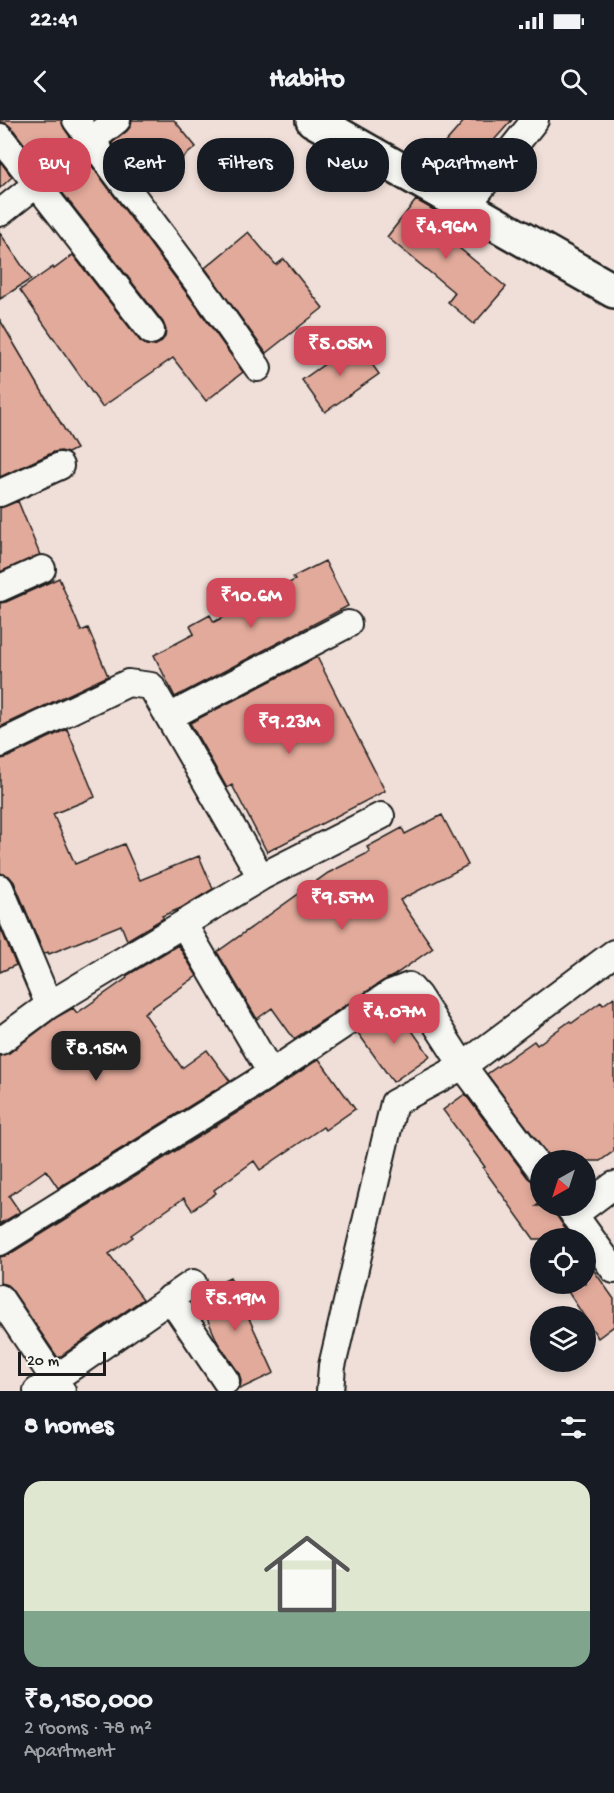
<!DOCTYPE html>
<meta charset="utf-8">
<style>
body{margin:0;font-family:"Gochi Hand",sans-serif;background:#20242c;color:#f1f3f6;height:100vh;display:flex;flex-direction:column;font-size:22px;white-space:nowrap}
*{box-sizing:border-box;margin:0}
p{font-size:20px;color:#9ea1a6}
.icon{flex:none;width:33px;height:33px;fill:none;stroke:currentColor;stroke-width:2;stroke-linecap:round;stroke-linejoin:round}
.map{position:relative;height:1271px;overflow:hidden}
.panel{display:flex;flex-direction:column;background:#171b24;flex:1}
.panel>*{flex:none}
.hud{position:absolute;left:18px;top:18px;width:579px;height:54px;display:flex;gap:12px}
.needle{width:39px;rotate:219deg}
.buttons{position:absolute;left:530px;top:1030px;display:grid;gap:12px}
.buttons a{display:grid;place-items:center;width:66px;height:66px;border-radius:50%;background:#171b24;box-shadow:0 3px 9px #0003;font-size:30px}
.scale{position:absolute;left:18px;bottom:15px;width:88px;box-sizing:border-box;padding-left:6px;border:3px solid #1c1c1c;border-top:0;font-size:16px;line-height:21px;white-space:nowrap;color:#1c1c1c;-webkit-text-stroke:4px #f6f6f2;paint-order:stroke}
.price{position:absolute;translate:-50% -51px;padding:0 14px;border-radius:12px;background:#d1495b;color:#fff;font-size:20px;line-height:39px;filter:drop-shadow(0 2px 3px #0008)}
.price::after{content:'';position:absolute;left:50%;top:36px;width:18px;height:14px;margin-left:-9px;background:inherit;clip-path:polygon(0 0,100% 0,50% 100%)}
.price.active{background:#222;color:#fff}
ul{padding:0;list-style:none}
li{display:grid;align-content:center;gap:12px;height:318px;padding:0 24px}
li span{display:grid;place-items:center;height:186px;border-radius:18px;color:#555}
li>.icon{margin-inline-start:auto}
span .icon{width:108px;height:108px;fill:#fffc;stroke-width:1}
li b{font-size:26px}
h2{display:flex;justify-content:space-between;align-items:center;height:72px;padding:0 24px;font-size:26px}
.tag{padding:0 21px;border-radius:24px;background:#171b24;box-shadow:0 3px 9px #0003;font-size:21px;line-height:54px}
.tag.active{background:#d1495b;color:#fff}
.status{display:flex;justify-content:space-between;align-items:center;height:42px;padding:0 30px;background:#171b24;direction:ltr}
.status svg{height:16px;fill:currentColor}
header{display:flex;justify-content:space-between;align-items:center;height:78px;padding:0 24px;background:#171b24;font-size:27px;font-weight:700}
.map>svg:first-child{display:block}
.building{fill:#e2aa9b;stroke:#1c1c1c;stroke-width:1.5}
.lines{fill:none;stroke-linecap:round;stroke-linejoin:round}
.street-casing{stroke:#1c1c1c;stroke-width:30}
.secondary-casing{stroke:#1c1c1c;stroke-width:38}
.street{stroke:#f6f6f2;stroke-width:26}
.secondary{stroke:#f6f6f2;stroke-width:33}
</style>
<div class="status"><b>22:41</b><svg viewBox="0 0 49 12"><path d="M0 12V9h3v3zM5 12V6h3v6zM10 12V3h3v9zM15 12V0h3v12zM26 1h20v11H26zM47 4h2v5h-2z"/></svg></div>
<header><svg class="icon" aria-label="back" viewBox="0 0 24 24"><path d="M15 5l-7 7 7 7"/></svg>Habito<svg class="icon" aria-label="search" viewBox="0 0 24 24"><circle cx="10" cy="10" r="6"/><path d="M15 15l6 6"/></svg></header>
<div class="map">
<svg width="614" height="1271" viewBox="0 0 614 1271">
<rect width="100%" height="100%" fill="#f0dfd8"/>
<filter id="ink" filterUnits="userSpaceOnUse"><feTurbulence type="fractalNoise" baseFrequency=".0167" numOctaves="2"/><feDisplacementMap in="SourceGraphic" scale="12" xChannelSelector="R" yChannelSelector="G"/><feConvolveMatrix kernelMatrix="1 2 1 2 8 2 1 2 1" color-interpolation-filters="sRGB"/></filter>
<g filter="url(#ink)">
<!-- building -->
<path class="building" d="M 0,0 L 61,0 L 64,8 L 71,18 L 39,43 L 12,8 L 6,3 L 0,2 Z
M 132,0 L 174,0 L 196,27 L 146,68 L 112,23 L 127,11 L 131,6 Z
M 465,0 L 512,0 L 462,56 L 436,33 Z
M 0,41 L 12,57 L 0,68 Z
M 89,42 L 197,187 L 243,252 L 206,281 L 173,238 L 102,287 L 20,170 L 53,147 L 54,149 L 73,135 L 140,221 L 146,225 L 154,226 L 160,223 L 165,217 L 166,210 L 163,202 L 57,66 Z
M 416,80 L 434,90 L 461,112 L 452,122 L 506,167 L 474,204 L 448,182 L 455,173 L 387,117 Z
M 248,112 L 276,145 L 284,139 L 323,188 L 266,233 L 205,148 Z
M 0,113 L 31,159 L 0,179 Z
M 0,200 L 76,329 L 68,333 L 61,331 L 54,332 L 0,357 Z
M 356,222 L 379,254 L 325,292 L 302,260 Z
M 18,381 L 40,435 L 0,452 L 0,388 Z
M 325,441 L 348,486 L 175,577 L 154,535 L 194,514 L 190,506 L 210,495 L 214,502 L 295,460 L 293,457 Z
M 59,458 L 81,511 L 88,508 L 108,556 L 0,607 L 0,483 L 6,482 Z
M 317,537 L 385,671 L 267,732 L 232,665 L 227,668 L 190,603 Z
M 67,609 L 95,677 L 53,694 L 75,744 L 124,724 L 140,760 L 199,736 L 213,769 L 181,788 L 162,796 L 164,798 L 127,820 L 121,805 L 49,834 L 48,832 L 44,834 L 14,762 L 9,756 L 0,753 L 0,639 L 6,638 Z
M 442,695 L 468,745 L 400,780 L 433,828 L 393,856 L 383,861 L 294,919 L 272,888 L 257,899 L 217,832 L 328,753 L 370,732 L 367,727 L 402,708 L 405,714 Z
M 0,807 L 16,845 L 0,852 Z
M 178,825 L 197,856 L 144,893 L 182,948 L 207,930 L 230,961 L 58,1068 L 46,1050 L 9,1076 L 20,1092 L 0,1104 L 0,936 L 9,933 L 57,897 L 73,888 L 77,893 L 127,858 L 126,856 Z
M 614,877 L 614,1031 L 600,1041 L 552,1041 L 487,954 L 534,921 L 537,925 L 570,901 L 572,903 L 601,882 L 603,885 Z
M 396,888 L 430,936 L 393,962 L 358,913 Z
M 319,939 L 355,989 L 325,1010 L 323,1007 L 260,1050 L 254,1041 L 214,1070 L 216,1073 L 192,1090 L 184,1078 L 131,1115 L 133,1117 L 109,1134 L 143,1179 L 58,1238 L 12,1170 L 7,1165 L 0,1163 L 0,1137 L 8,1135 L 259,979 Z
M 465,974 L 528,1058 L 534,1062 L 540,1064 L 540,1083 L 536,1086 L 553,1086 L 556,1095 L 573,1119 L 534,1119 L 483,1048 L 485,1047 L 443,990 Z
M 585,1138 L 614,1179 L 614,1206 L 598,1218 L 563,1164 L 585,1164 Z
M 230,1157 L 274,1253 L 240,1269 L 241,1261 L 239,1253 L 218,1223 L 198,1178 L 207,1168 Z"/>
<g class="lines">
<!-- street casing -->
<g class="street-casing">
<path id="street" d="M 76,0 L 209,178 L 258,248
M 0,17 L 151,211
M 466,87 L 535,0
M 0,93 L 117,0
M 0,373 L 60,346
M 0,468 L 42,449
M 169,597 L 348,504
M 0,624 L 128,563 L 151,566 L 261,757
M 0,768 L 49,885
M 184,805 L 271,953
M 0,921 L 49,885 L 261,757 L 381,696
M 568,1086 L 614,1150
M 574,1095 L 614,1065
M 0,1122 L 271,953 L 391,873 L 409,866 L 418,876 L 463,946 L 540,1049
M 0,1178 L 62,1271
M 170,1178 L 226,1261
M 37,1271 L 193,1163
M 330,1271 L 332,1246 L 394,983 L 463,946 L 614,833"/>
</g>
<!-- secondary casing -->
<g class="secondary-casing">
<path id="secondary" d="M 313,0 L 614,171"/>
</g>
<!-- street -->
<use href="#street" class="street"/>
<!-- secondary -->
<use href="#secondary" class="secondary"/>
</g>
</g>
</svg>
<div class="buttons">
<a><svg class="needle" viewBox="-14 -14 28 28"><path d="M0-13l5 13h-10z" fill="#e53935"/><path d="M0 13l5-13h-10z" fill="#9ea1a6"/></svg></a>
<a><svg class="icon" aria-label="locate" viewBox="0 0 24 24"><circle cx="12" cy="12" r="6"/><path d="M12 2v4M12 18v4M2 12h4M18 12h4"/></svg></a>
<a><svg class="icon" aria-label="layers" viewBox="0 0 24 24"><path d="M12 4l9 5-9 5-9-5zM3 14l9 5 9-5"/></svg></a>
</div>
<div class="scale">20 m</div>
<b class="price" style="left:446px;top:140px">₹4.96M</b>
<b class="price" style="left:340px;top:257px">₹5.05M</b>
<b class="price" style="left:251px;top:509px">₹10.6M</b>
<b class="price" style="left:289px;top:635px">₹9.23M</b>
<b class="price" style="left:342px;top:811px">₹9.57M</b>
<b class="price" style="left:394px;top:925px">₹4.07M</b>
<b class="price active" style="left:96px;top:962px">₹8.15M</b>
<b class="price" style="left:235px;top:1212px">₹5.19M</b>
<div class="hud">
<a class="tag active">Buy</a>
<a class="tag">Rent</a>
<a class="tag">Filters</a>
<a class="tag">New</a>
<a class="tag">Apartment</a>
</div>
</div>
<section class="panel">
<h2>8 homes<svg class="icon" aria-label="filters" viewBox="0 0 24 24"><path d="M4 7h16M4 17h16"/><circle cx="9" cy="7" r="2"/><circle cx="15" cy="17" r="2"/></svg></h2>
<ul>
<li><span style="background:linear-gradient(#dfe7d0 70%,#7fa58c 0)"><svg class="icon" aria-label="home" viewBox="0 0 24 24"><path d="M3 11l9-7 9 7M6 9v11h12V9"/></svg></span><div><b>₹8,150,000</b><p>2 rooms · 78 m²</p><p>Apartment</p></div></li>
</ul>
</section>
